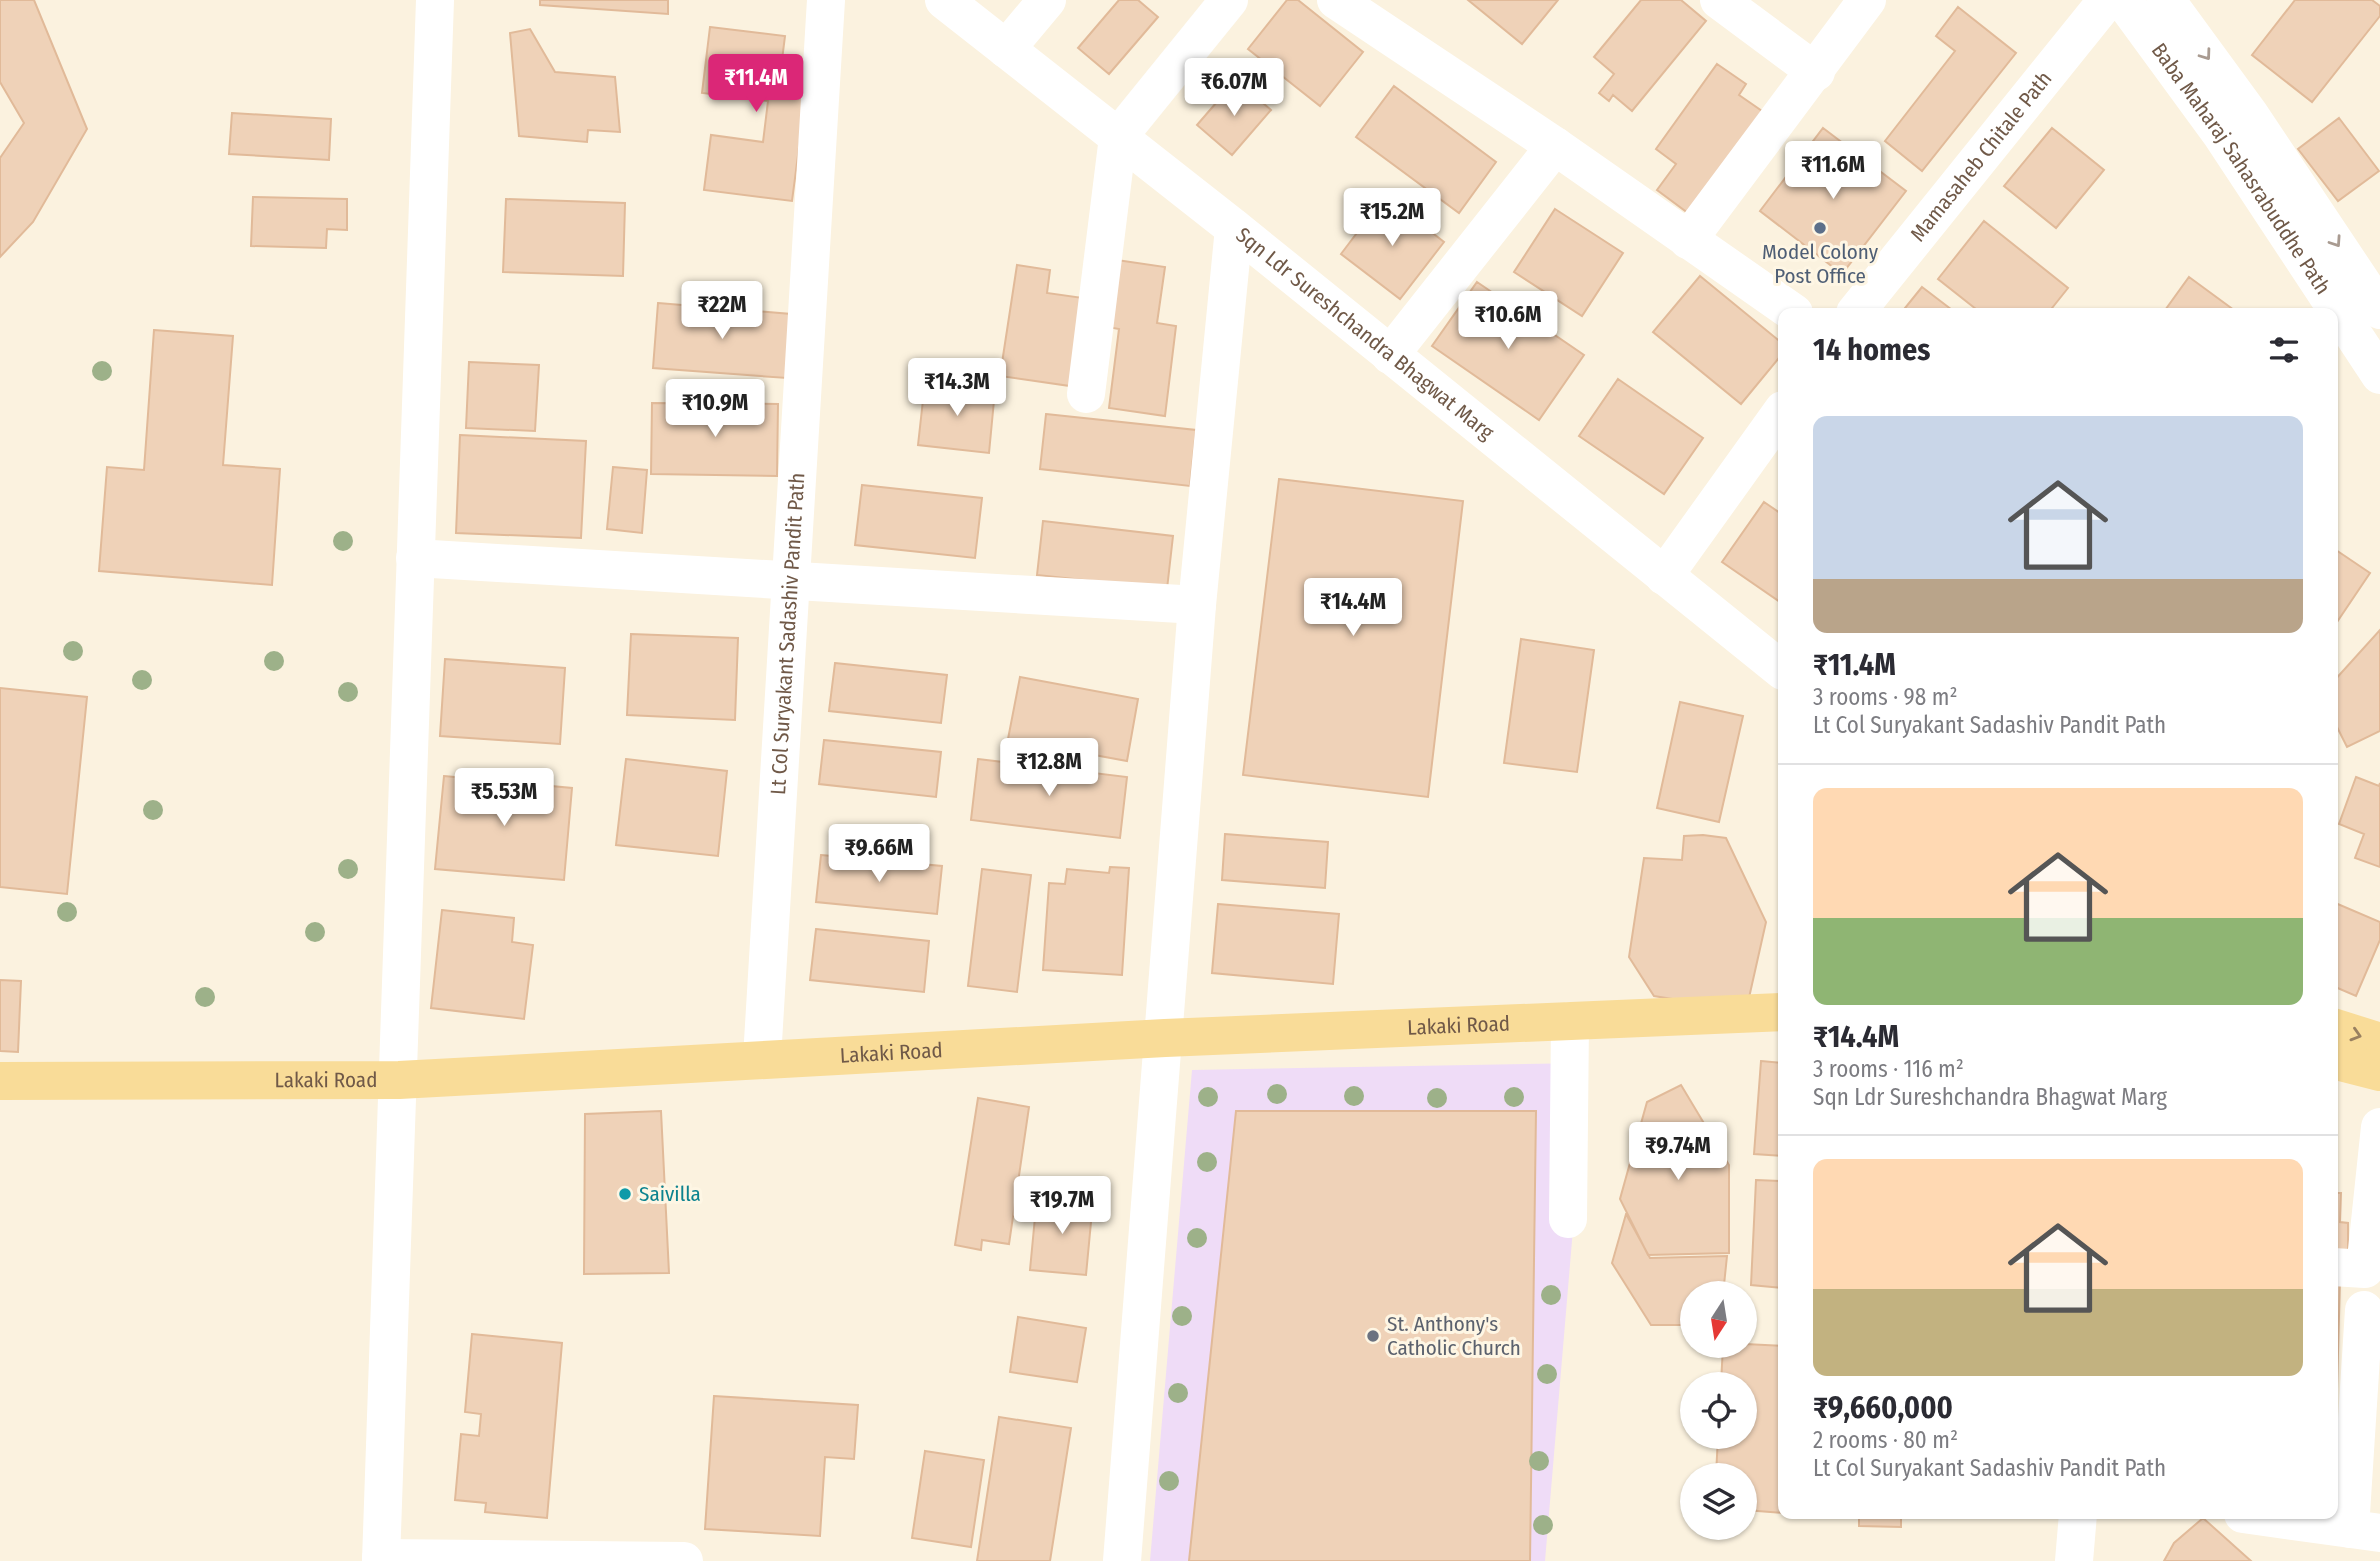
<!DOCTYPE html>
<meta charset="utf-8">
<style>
body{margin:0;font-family:"Fira Sans Condensed",sans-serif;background:#f2f2f3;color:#2b2b33;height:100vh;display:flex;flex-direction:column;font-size:26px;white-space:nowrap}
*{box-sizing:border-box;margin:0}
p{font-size:23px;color:#7c7c81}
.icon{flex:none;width:38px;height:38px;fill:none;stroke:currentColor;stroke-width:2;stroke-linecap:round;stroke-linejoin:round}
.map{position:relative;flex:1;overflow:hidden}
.panel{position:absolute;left:1778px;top:308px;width:560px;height:1211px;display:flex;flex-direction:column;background:#fff;border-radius:14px;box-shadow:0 2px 5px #0004}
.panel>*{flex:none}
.needle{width:46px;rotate:192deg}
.fabs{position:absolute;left:1680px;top:1281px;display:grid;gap:14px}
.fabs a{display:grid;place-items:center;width:77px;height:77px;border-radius:50%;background:#fff;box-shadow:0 2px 5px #0004;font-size:35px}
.price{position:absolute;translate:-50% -60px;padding:0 16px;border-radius:7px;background:#fff;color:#222;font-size:23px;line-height:46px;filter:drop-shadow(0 2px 4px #0008)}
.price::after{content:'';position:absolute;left:50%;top:42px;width:21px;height:16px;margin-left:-10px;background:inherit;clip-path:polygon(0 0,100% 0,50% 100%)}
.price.current{background:#db2777;color:#fff}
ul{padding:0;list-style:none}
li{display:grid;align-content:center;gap:14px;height:371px;padding:0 35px}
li+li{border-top:2px solid #e1e1e2}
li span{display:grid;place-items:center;height:217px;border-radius:14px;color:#555}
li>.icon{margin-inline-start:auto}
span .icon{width:126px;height:126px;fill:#fffc;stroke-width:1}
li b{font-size:30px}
h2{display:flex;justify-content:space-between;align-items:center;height:84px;padding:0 35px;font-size:30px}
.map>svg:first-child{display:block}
.education{fill:#efdcf7}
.building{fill:#efd2b8;stroke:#e1ba99;stroke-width:2}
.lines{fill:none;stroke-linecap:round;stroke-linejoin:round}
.minor{stroke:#fff;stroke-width:38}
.major{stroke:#f9dc98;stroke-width:38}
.tree{fill:#9db189}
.oneway{stroke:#a99b91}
.oneway2{stroke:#998060}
.service-dot{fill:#5c6f8a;stroke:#fef6e4;stroke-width:2.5}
.culture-dot{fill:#0f9aa8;stroke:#fef6e4;stroke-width:2.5}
.worship-dot{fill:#6b7280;stroke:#fef6e4;stroke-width:2.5}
.labels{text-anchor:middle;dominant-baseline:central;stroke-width:6;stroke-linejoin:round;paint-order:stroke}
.street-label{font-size:21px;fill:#705948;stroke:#fef6e4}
.service-label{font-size:21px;fill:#4e5e75;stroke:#fef6e4}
.culture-label{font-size:21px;fill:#0d838f;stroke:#fef6e4;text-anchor:start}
.worship-label{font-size:21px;fill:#5b616d;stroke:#fef6e4;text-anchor:start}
</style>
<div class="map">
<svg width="2380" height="1561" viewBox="0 0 2380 1561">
<rect width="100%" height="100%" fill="#fbf2df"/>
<!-- education -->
<path class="education" d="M 1587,1063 L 1545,1561 L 1150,1561 L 1192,1070 Z"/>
<!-- building -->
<path class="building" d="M 0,0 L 34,0 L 87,129 L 33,222 L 0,257 L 0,158 L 24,123 L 0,82 Z
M 540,0 L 668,0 L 668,14 L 540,5 Z
M 1119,0 L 1138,0 L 1158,17 L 1109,74 L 1078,48 Z
M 1287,0 L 1298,0 L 1363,52 L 1320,106 L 1248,49 Z
M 1468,0 L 1558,0 L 1522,44 Z
M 1641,0 L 1681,0 L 1706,21 L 1632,111 L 1613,95 L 1609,101 L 1599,93 L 1614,74 L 1594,57 Z
M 2295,0 L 2372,0 L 2380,6 L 2380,16 L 2312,102 L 2252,55 Z
M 1958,7 L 2016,53 L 1922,171 L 1885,141 L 1955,51 L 1936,36 Z
M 710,27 L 785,36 L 782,60 L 810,64 L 792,201 L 704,190 L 711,135 L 763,142 L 768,101 L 702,93 Z
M 530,29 L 555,72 L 615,77 L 620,132 L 588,130 L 587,142 L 519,136 L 510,33 Z
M 1717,64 L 1746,84 L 1739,95 L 1762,111 L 1688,213 L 1657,190 L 1676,164 L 1656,149 Z
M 1236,80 L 1271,110 L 1232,155 L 1197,125 Z
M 1394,86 L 1496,162 L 1459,213 L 1356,137 Z
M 232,113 L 331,119 L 329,160 L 229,154 Z
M 2339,118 L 2379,171 L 2338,201 L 2298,149 Z
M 1823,128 L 1906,191 L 1842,274 L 1760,211 Z
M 2052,128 L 2104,170 L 2056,228 L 2004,186 Z
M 1385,196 L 1444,242 L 1400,299 L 1341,254 Z
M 253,197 L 347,199 L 347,230 L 327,229 L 326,248 L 251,246 Z
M 506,199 L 625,203 L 623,276 L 503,272 Z
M 1555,209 L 1623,253 L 1582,316 L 1514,272 Z
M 1984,221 L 2068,288 L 2048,313 L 1981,313 L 1938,279 Z
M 1110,259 L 1165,267 L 1157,323 L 1176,326 L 1165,416 L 1109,408 L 1119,329 L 1102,326 Z
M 1017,265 L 1050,270 L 1047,293 L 1083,298 L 1070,386 L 1000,376 Z
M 1700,276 L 1783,344 L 1783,353 L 1741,404 L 1653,332 Z
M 2189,277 L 2238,313 L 2163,313 Z
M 1477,282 L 1584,355 L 1539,420 L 1432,346 Z
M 1922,287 L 1956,313 L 1901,313 Z
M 658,303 L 791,314 L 787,378 L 653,368 Z
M 154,330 L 233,336 L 223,465 L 280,469 L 272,585 L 99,571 L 107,467 L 144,470 Z
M 469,362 L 539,365 L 535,431 L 466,428 Z
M 1618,379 L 1703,438 L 1664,494 L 1579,436 Z
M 925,382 L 995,390 L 989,453 L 918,445 Z
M 652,403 L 778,404 L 777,476 L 651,474 Z
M 1046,414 L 1196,430 L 1190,486 L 1040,469 Z
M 460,435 L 586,441 L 581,538 L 456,533 Z
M 613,467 L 647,470 L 642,533 L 607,529 Z
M 1279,479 L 1463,501 L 1428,797 L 1243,775 Z
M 862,485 L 982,498 L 975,558 L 855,545 Z
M 1764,502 L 1783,515 L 1783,604 L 1722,562 Z
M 1043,521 L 1173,536 L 1167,589 L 1037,575 Z
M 2333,548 L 2370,573 L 2333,628 Z
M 2380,630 L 2380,731 L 2347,747 L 2333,719 L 2333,682 Z
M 631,634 L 738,638 L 735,720 L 627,715 Z
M 1521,639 L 1594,650 L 1577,772 L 1504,763 Z
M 445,659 L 565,668 L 560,744 L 440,736 Z
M 835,663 L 947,675 L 941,723 L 829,711 Z
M 1020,677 L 1138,699 L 1127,761 L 1008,739 Z
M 0,688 L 87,697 L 67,894 L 0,887 Z
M 1680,702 L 1743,716 L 1719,822 L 1657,808 Z
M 824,740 L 941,752 L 936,797 L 819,784 Z
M 626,759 L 727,771 L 718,856 L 616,845 Z
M 978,759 L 1127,777 L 1120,838 L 971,820 Z
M 444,776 L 572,788 L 564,880 L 435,869 Z
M 2356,777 L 2379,786 L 2380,783 L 2380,867 L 2355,858 L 2364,834 L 2339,824 Z
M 1225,834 L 1328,842 L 1325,888 L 1222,880 Z
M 1703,835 L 1726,838 L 1766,922 L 1746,1011 L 1654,996 L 1629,957 L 1644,858 L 1682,860 L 1684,836 Z
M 821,855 L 942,866 L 937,914 L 816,902 Z
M 1110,867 L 1129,868 L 1122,975 L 1043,970 L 1049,883 L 1065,884 L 1067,869 L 1109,873 Z
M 982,869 L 1031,875 L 1017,992 L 968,986 Z
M 2333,902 L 2380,922 L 2380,940 L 2356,996 L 2333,986 Z
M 1218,904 L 1339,914 L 1333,984 L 1212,973 Z
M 442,910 L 514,918 L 512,942 L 533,945 L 524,1019 L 431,1008 Z
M 816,929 L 929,941 L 924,992 L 810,980 Z
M 0,980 L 21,981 L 18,1052 L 0,1051 Z
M 1761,1061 L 1783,1063 L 1783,1156 L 1754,1154 Z
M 1681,1085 L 1729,1165 L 1729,1253 L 1648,1255 L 1620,1199 L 1647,1102 Z
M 978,1098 L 1029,1107 L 1009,1244 L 982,1240 L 981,1250 L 955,1245 Z
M 661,1111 L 669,1273 L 584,1274 L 585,1114 Z
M 1236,1111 L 1536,1111 L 1530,1561 L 1189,1561 Z
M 1756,1180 L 1783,1181 L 1783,1288 L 1751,1285 Z
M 2333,1193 L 2341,1193 L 2340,1222 L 2348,1223 L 2348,1255 L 2333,1254 Z
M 1037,1196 L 1093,1201 L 1086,1275 L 1030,1270 Z
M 1626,1214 L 1650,1258 L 1727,1256 L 1724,1285 L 1732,1287 L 1730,1293 L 1692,1293 L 1692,1336 L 1689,1325 L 1651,1325 L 1612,1263 Z
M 2333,1280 L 2340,1280 L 2337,1389 L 2333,1388 Z
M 1018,1317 L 1086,1328 L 1077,1382 L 1010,1372 Z
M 472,1334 L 562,1343 L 547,1518 L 485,1512 L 486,1503 L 455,1500 L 461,1434 L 479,1436 L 481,1414 L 465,1412 Z
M 1745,1344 L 1783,1346 L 1783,1513 L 1745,1510 L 1745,1475 L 1716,1475 L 1718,1437 L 1745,1437 L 1745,1384 L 1721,1384 L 1723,1346 Z
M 714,1396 L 858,1405 L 854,1459 L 825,1457 L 820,1536 L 705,1529 Z
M 999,1417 L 1071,1428 L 1050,1561 L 977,1561 Z
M 925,1451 L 984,1460 L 971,1547 L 912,1538 Z
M 1859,1514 L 1988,1514 L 1988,1518 L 1901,1515 L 1901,1527 L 1859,1526 Z
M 2203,1518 L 2251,1561 L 2164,1561 L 2174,1543 Z"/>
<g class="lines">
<!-- minor -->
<g class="minor">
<path id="s1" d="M 944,0 L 1234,228 L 1783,671"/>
<path d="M 1336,0 L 1555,146 L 1794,313"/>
<path d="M 1719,0 L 1816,72"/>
<path id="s2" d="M 2123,0 L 2221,134 L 2380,375"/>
<path d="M 2166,0 L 2250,115 L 2380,310"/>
<path d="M 1006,49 L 1047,0"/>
<path d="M 1688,240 L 1867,0"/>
<path id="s3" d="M 1855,313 L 2107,0"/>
<path d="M 1390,355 L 1555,146"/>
<path d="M 1086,394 L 1118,137 L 1229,0"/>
<path d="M 415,558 L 1197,605"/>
<path d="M 1664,576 L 1783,410"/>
<path id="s4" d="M 762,1058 L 826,0"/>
<path d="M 1568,1219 L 1570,1021"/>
<path d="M 2333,1267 L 2365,1269 L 2380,1127"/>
<path d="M 2243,1514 L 2380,1533"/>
<path d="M 2350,1529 L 2364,1310"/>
<path d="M 381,1558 L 684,1561"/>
<path d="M 381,1561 L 435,0"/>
<path d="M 1122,1561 L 1197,605 L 1234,228"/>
<path d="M 2074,1561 L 2078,1514"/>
</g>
<!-- major -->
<g class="major">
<path d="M 2333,1027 L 2380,1042"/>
<path d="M 2333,1060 L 2380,1072"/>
<path id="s5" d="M 0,1081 L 399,1080 L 1165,1038 L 1783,1012"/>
</g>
</g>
<!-- trees -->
<g class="tree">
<circle cx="102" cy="371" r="10"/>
<circle cx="343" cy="541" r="10"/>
<circle cx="73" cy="651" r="10"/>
<circle cx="274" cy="661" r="10"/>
<circle cx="142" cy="680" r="10"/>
<circle cx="348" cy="692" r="10"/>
<circle cx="153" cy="810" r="10"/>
<circle cx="348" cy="869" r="10"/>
<circle cx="67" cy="912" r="10"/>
<circle cx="315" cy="932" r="10"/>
<circle cx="205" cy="997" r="10"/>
<circle cx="1277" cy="1094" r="10"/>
<circle cx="1354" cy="1096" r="10"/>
<circle cx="1208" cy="1097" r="10"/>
<circle cx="1514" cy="1097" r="10"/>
<circle cx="1437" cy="1098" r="10"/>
<circle cx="1207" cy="1162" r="10"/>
<circle cx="1197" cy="1238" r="10"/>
<circle cx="1551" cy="1295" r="10"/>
<circle cx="1182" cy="1316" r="10"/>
<circle cx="1547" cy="1374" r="10"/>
<circle cx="1178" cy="1393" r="10"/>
<circle cx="1539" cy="1461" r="10"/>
<circle cx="1169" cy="1481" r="10"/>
<circle cx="1543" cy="1525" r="10"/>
</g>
<!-- one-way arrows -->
<defs><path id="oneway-chevron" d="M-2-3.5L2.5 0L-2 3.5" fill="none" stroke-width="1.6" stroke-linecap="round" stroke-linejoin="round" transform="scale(1.75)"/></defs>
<g class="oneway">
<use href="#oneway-chevron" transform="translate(2206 55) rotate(54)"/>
<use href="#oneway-chevron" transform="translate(2336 242) rotate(56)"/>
</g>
<use class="oneway2" href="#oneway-chevron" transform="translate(2356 1035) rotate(17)"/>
<!-- markers -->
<circle class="service-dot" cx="1820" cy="228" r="7"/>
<circle class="culture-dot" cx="625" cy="1194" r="7"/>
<circle class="worship-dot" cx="1373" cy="1336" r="7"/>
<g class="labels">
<!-- street labels -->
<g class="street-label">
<text stroke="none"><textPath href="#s3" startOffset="201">Mamasaheb Chitale Path</textPath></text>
<text stroke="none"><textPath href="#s2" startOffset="206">Baba Maharaj Sahasrabuddhe Path</textPath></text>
<text stroke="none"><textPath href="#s1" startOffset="537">Sqn Ldr Sureshchandra Bhagwat Marg</textPath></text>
<text stroke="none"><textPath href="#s4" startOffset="425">Lt Col Suryakant Sadashiv Pandit Path</textPath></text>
<text stroke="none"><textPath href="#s5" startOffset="1460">Lakaki Road</textPath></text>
<text stroke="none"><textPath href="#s5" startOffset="892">Lakaki Road</textPath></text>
<text stroke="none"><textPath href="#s5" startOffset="326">Lakaki Road</textPath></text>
</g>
<!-- service labels -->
<g class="service-label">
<text x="1820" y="252">Model Colony<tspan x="1820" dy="24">Post Office</tspan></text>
</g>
<!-- culture labels -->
<g class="culture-label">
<text x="639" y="1194">Saivilla</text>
</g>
<!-- worship labels -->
<g class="worship-label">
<text x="1387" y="1324">St. Anthony's<tspan x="1387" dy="24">Catholic Church</tspan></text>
</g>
</g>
</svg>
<div class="fabs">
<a><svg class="needle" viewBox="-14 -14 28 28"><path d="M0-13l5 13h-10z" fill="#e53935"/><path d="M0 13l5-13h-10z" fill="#7c7c81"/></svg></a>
<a><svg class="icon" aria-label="locate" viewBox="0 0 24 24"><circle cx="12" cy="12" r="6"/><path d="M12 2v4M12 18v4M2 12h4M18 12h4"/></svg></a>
<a><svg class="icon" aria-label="layers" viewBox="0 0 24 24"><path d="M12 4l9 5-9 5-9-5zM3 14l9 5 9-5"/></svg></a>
</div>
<b class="price current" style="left:756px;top:114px">₹11.4M</b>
<b class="price" style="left:1234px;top:118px">₹6.07M</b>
<b class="price" style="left:1833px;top:201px">₹11.6M</b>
<b class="price" style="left:1392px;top:248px">₹15.2M</b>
<b class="price" style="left:722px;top:341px">₹22M</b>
<b class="price" style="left:1508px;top:351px">₹10.6M</b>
<b class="price" style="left:957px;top:418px">₹14.3M</b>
<b class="price" style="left:715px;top:439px">₹10.9M</b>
<b class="price" style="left:1353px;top:638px">₹14.4M</b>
<b class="price" style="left:1049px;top:798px">₹12.8M</b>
<b class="price" style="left:504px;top:828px">₹5.53M</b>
<b class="price" style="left:879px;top:884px">₹9.66M</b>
<b class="price" style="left:1678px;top:1182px">₹9.74M</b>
<b class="price" style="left:1062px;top:1236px">₹19.7M</b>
<section class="panel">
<h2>14 homes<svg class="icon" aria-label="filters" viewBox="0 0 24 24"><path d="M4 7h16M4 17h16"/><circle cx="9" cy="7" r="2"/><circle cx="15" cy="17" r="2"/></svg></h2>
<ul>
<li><span style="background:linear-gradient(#c9d6e8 75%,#b9a48a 0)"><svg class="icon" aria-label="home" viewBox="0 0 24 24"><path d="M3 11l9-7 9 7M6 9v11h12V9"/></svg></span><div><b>₹11.4M</b><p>3 rooms · 98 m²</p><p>Lt Col Suryakant Sadashiv Pandit Path</p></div></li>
<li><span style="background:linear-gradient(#ffd9b3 60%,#8fb573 0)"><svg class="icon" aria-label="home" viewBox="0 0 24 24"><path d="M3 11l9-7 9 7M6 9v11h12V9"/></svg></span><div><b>₹14.4M</b><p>3 rooms · 116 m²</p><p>Sqn Ldr Sureshchandra Bhagwat Marg</p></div></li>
<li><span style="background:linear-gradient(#ffd9b3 60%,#c2b280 0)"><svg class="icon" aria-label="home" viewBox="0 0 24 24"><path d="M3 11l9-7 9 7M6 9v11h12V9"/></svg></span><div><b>₹9,660,000</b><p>2 rooms · 80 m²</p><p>Lt Col Suryakant Sadashiv Pandit Path</p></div></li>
</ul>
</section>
</div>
